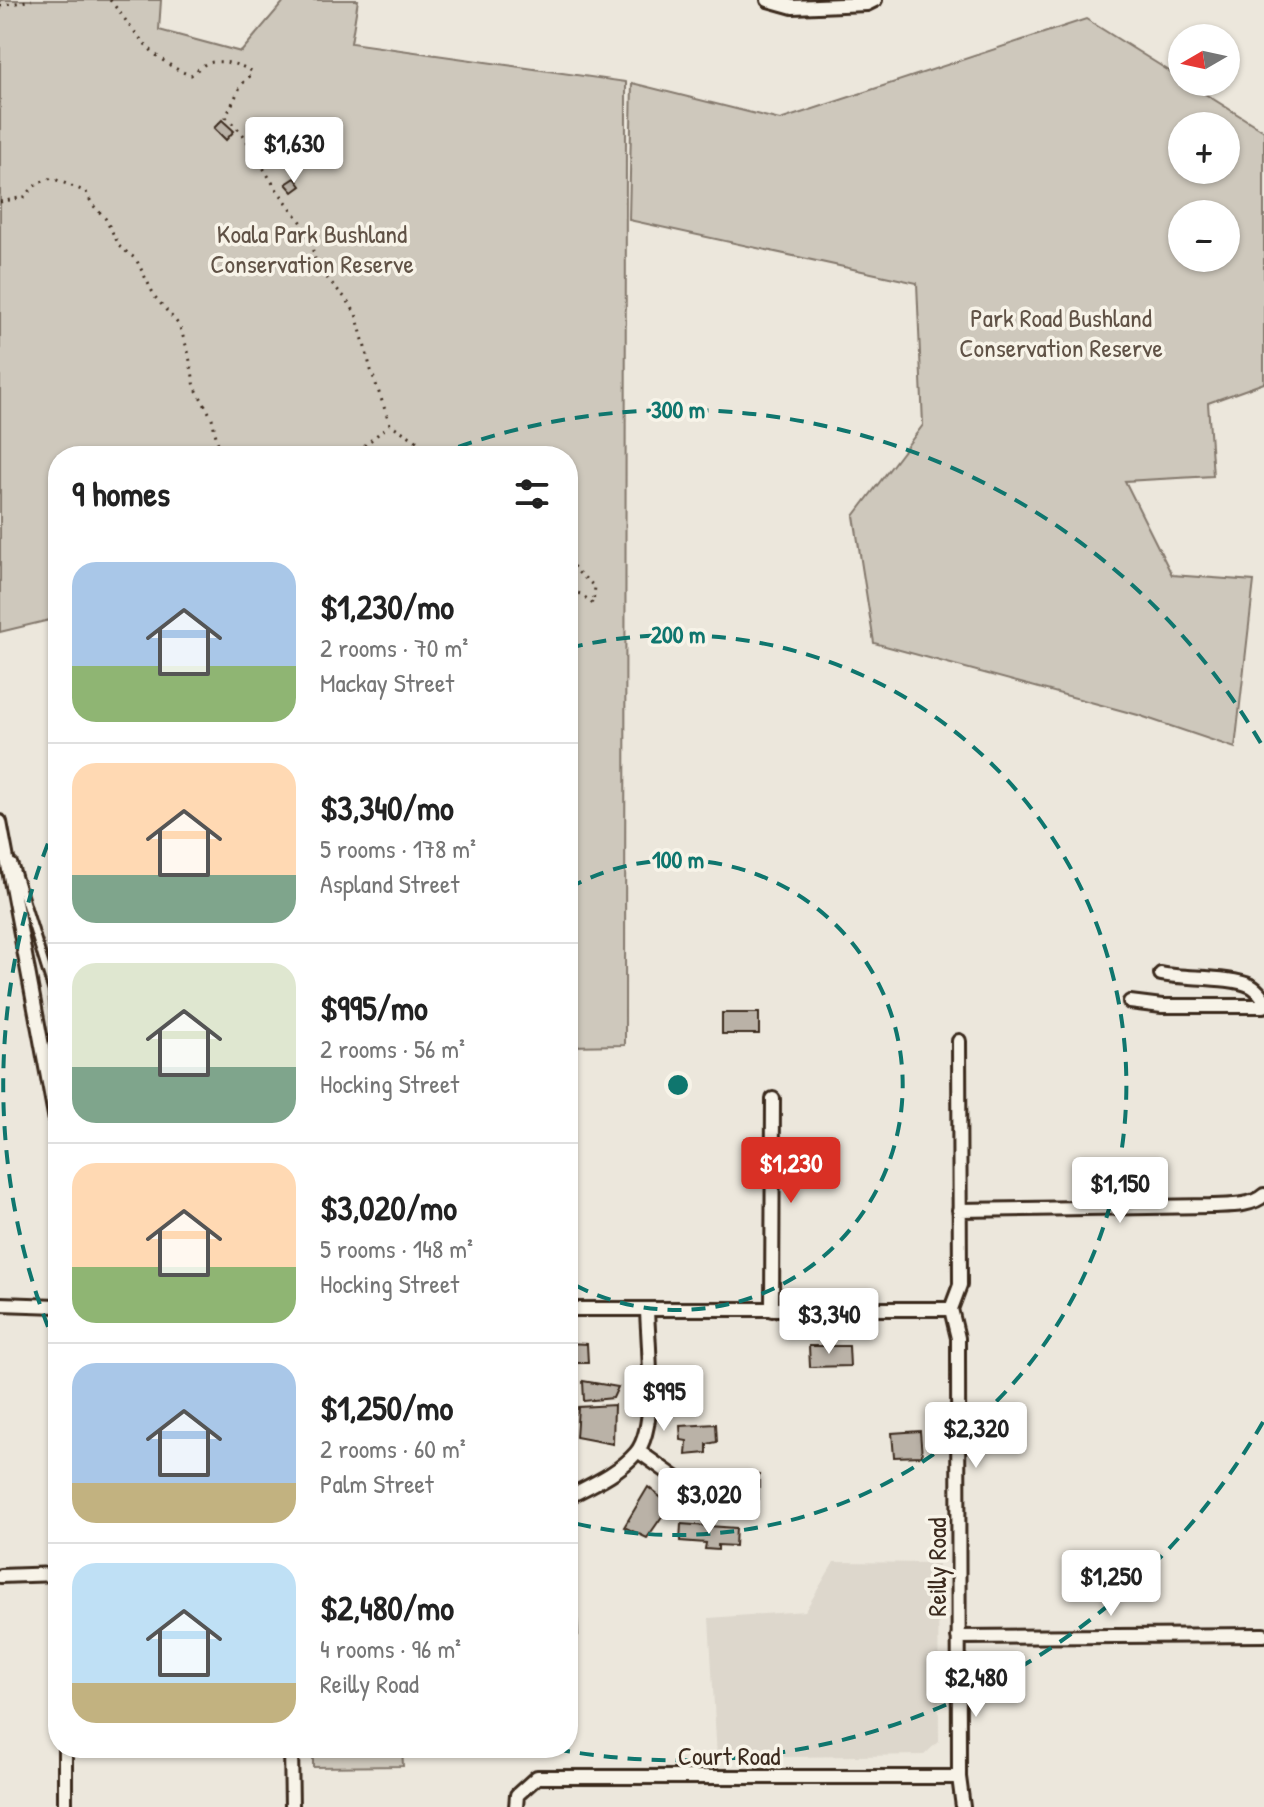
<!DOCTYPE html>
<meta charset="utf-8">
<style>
body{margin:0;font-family:"Patrick Hand",sans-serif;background:#f6f6f6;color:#222;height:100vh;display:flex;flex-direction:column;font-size:30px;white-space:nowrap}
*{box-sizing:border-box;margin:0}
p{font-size:26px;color:#767676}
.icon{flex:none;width:44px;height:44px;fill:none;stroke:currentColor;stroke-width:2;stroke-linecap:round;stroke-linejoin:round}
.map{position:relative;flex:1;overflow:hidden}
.sheet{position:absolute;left:48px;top:446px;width:530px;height:1312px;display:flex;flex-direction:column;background:#fff;border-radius:32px;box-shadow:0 2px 6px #0004}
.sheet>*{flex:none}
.needle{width:52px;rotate:261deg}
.tools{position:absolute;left:1168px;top:24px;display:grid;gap:16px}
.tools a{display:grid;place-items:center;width:72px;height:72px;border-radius:50%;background:#fff;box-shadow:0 2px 6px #0004;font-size:40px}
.price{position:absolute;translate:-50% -68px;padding:0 18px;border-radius:8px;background:#fff;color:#222;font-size:26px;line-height:52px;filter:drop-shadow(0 2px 4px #0008)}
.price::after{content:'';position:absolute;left:50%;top:48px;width:24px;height:18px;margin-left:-12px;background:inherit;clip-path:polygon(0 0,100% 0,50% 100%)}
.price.active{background:#d93025;color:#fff}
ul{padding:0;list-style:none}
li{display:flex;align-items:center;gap:24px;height:200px;padding:0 24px}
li+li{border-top:2px solid #e0e0e0}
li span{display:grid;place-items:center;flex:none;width:224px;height:160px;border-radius:24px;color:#555}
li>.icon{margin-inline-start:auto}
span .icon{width:96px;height:96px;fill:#fffc;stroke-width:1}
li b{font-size:34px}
h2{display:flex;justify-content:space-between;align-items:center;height:96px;padding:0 24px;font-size:34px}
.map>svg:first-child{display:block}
.built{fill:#ddd7cc}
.green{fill:#cec8bc;stroke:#84796d;stroke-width:2;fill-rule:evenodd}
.building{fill:#bab2a7;stroke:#3b2a1e;stroke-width:2}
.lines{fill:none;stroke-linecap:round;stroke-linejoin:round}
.service-casing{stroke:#3b2a1e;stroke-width:12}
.minor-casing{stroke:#3b2a1e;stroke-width:18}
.path{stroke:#3b2a1e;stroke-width:3;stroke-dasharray:2 6;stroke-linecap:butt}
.service{stroke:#f7f3e8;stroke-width:6}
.minor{stroke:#f7f3e8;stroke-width:12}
.ring{fill:none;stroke:#0f766e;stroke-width:4;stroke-dasharray:14 10}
.labels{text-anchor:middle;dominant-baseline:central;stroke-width:7;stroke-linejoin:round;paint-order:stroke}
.park-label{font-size:26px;fill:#605246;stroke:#f7f3e8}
.street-label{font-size:26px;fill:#3b2a1e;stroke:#f7f3e8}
.centre{fill:#0f766e;stroke:#f7f3e8;stroke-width:4}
.ring-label{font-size:24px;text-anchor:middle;font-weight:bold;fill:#0f766e;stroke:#f7f3e8;stroke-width:7;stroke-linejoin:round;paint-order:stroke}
</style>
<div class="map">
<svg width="1264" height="1807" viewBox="0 0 1264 1807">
<rect width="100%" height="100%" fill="#ece7dc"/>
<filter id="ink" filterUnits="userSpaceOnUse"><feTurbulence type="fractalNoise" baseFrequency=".0125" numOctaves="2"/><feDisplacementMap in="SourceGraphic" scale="16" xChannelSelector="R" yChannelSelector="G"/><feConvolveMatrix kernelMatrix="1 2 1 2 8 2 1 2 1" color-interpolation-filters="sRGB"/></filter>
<g filter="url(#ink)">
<!-- built -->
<path class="built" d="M 834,1562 L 938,1563 L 939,1741 L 924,1755 L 717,1758 L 709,1618 L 805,1611 Z"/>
<!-- green -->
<path class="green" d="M 0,0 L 161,0 L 159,30 L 241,52 L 285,0 L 358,0 L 351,43 L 626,82 L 625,1045 L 568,1046 L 568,456 L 58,456 L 58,618 L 0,632 Z
M 1086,19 L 1182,79 L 1182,82 L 1186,82 L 1264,131 L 1264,383 L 1208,403 L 1213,476 L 1125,481 L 1172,575 L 1254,581 L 1235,748 L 1138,715 L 874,643 L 854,516 L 923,425 L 917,283 L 629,220 L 632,83 L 780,120 ZM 1182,126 L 1226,126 L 1226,170 L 1182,170 ZM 1182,214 L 1226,214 L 1226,258 L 1182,258 Z
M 313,1748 L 402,1748 L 403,1766 L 313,1767 Z"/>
<!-- building -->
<path class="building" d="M 222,120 L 234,131 L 226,140 L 214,128 Z
M 295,178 L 301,186 L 293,192 L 286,184 Z
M 722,1013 L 759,1013 L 759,1034 L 722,1034 Z
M 568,1343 L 587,1344 L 588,1363 L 568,1363 Z
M 809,1346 L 849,1346 L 850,1366 L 810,1367 Z
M 583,1381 L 618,1387 L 613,1398 L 584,1401 Z
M 698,1392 L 699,1407 L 683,1408 L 682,1393 Z
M 614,1405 L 613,1444 L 576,1437 L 578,1407 Z
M 716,1424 L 717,1442 L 707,1444 L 707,1453 L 686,1455 L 687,1441 L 681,1440 L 680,1426 Z
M 920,1431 L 922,1456 L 894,1457 L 892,1433 Z
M 728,1475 L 759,1475 L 759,1499 L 729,1499 Z
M 648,1487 L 670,1505 L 647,1538 L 624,1527 Z
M 681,1524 L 736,1528 L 735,1546 L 718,1545 L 718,1550 L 705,1549 L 706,1543 L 680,1541 Z
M 576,1601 L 578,1635 L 568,1636 L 568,1603 Z"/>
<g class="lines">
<!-- service casing -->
<g class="service-casing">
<path id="service" d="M 13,863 L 53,992 L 58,1041"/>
</g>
<!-- minor casing -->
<g class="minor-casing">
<path id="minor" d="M 768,0 L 793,7 L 867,4 L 875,0
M 0,822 L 58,1131
M 1161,974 C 1185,979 1231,976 1251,986 C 1257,989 1260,994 1264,999
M 1130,1002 L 1162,1006 L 1264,1006
M 959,1041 L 960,1285 L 951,1309 L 958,1338 L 958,1356 L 959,1777 L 963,1807
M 959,1210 L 1210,1206 C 1227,1205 1251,1207 1264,1195
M 0,1304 L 58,1306
M 568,1309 L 951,1309
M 772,1310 L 773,1099
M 638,1451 L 686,1485
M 568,1497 C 591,1485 619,1473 636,1453 C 658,1428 648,1344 647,1310
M 0,1576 L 58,1574
M 958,1637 L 1264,1635
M 291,1748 L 292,1807
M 65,1807 L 65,1748
M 516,1807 L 517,1795 L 537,1777 L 959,1777"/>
</g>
<!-- path -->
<path class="path" d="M 110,0 C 135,31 152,62 191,75 C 196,71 202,65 208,63 C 224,59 240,65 254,72
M 0,6 L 32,0
M 250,76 L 241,85 L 226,117 L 242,133 L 275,187 L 302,223 L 311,243 L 317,267 L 347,300 L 356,314 L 371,370 L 390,424 L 414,439 L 436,456
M 0,202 L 24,197 L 38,183 L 52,178 L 86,192 L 92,204 L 105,218 L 120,247 L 136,259 L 155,297 L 179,325 L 188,351 L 195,387 L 212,418 L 217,441 L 224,456
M 352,456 L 389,425
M 568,560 L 578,572 L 595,587 L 593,604 L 581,594 L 568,591"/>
<!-- service -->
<use href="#service" class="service"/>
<!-- minor -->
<use href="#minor" class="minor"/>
</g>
</g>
<!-- distance rings -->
<g class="ring">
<path d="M569 888A225 225 0 1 1 569 1282"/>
<path d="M569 648A450 450 0 1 1 569 1522"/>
<path d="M1263 1422A675 675 0 0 1 555 1749M57 1349A675 675 0 0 1 57 821M436 455A675 675 0 0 1 1263 747"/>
</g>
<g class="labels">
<!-- park labels -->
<g class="park-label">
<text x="312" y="233">Koala Park Bushland<tspan x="312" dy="30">Conservation Reserve</tspan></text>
<text x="1061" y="317">Park Road Bushland<tspan x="1061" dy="30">Conservation Reserve</tspan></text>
</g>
<!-- street labels -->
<g class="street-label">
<text transform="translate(936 1567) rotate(-90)">Reilly Road</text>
<text x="729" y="1755">Court Road</text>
</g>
</g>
<circle cx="678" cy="1085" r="12" class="centre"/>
<g class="ring-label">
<text x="678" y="418">300 m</text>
<text x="678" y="643">200 m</text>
<text x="678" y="868">100 m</text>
</g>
</svg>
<div class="tools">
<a><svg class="needle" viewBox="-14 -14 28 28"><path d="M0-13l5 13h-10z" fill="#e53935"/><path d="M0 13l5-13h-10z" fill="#767676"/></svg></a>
<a>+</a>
<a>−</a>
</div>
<b class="price" style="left:294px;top:185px">$1,630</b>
<b class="price active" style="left:791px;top:1205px">$1,230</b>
<b class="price" style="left:1120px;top:1225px">$1,150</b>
<b class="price" style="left:829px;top:1356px">$3,340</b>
<b class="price" style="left:664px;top:1433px">$995</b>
<b class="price" style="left:976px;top:1470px">$2,320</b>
<b class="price" style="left:709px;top:1536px">$3,020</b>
<b class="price" style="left:1111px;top:1618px">$1,250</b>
<b class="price" style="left:976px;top:1719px">$2,480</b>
<section class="sheet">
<h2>9 homes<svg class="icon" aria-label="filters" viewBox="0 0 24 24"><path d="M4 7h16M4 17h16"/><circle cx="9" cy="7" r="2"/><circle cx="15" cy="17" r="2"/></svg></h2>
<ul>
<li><span style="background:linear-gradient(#a9c7e8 65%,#8fb573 0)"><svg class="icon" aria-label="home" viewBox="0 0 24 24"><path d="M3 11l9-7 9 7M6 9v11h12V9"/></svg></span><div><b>$1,230/mo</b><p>2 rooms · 70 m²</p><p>Mackay Street</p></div></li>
<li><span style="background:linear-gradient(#ffd9b3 70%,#7fa58c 0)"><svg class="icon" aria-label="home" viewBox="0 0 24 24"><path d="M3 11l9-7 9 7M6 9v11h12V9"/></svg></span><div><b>$3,340/mo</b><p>5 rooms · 178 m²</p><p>Aspland Street</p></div></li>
<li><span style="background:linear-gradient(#dfe7d0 65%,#7fa58c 0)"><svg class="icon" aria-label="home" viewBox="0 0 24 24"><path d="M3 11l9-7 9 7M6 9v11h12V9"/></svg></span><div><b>$995/mo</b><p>2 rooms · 56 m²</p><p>Hocking Street</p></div></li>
<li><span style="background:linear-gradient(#ffd9b3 65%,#8fb573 0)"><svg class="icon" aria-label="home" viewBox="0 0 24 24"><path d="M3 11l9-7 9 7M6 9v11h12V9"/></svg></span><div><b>$3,020/mo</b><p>5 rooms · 148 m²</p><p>Hocking Street</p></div></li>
<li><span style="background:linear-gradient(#a9c7e8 75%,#c2b280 0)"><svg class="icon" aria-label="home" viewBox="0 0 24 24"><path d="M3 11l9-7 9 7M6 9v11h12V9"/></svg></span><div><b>$1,250/mo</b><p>2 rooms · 60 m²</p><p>Palm Street</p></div></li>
<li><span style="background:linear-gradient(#bfe0f5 75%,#c2b280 0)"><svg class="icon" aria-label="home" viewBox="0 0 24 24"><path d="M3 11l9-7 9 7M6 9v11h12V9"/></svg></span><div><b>$2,480/mo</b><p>4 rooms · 96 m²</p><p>Reilly Road</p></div></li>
</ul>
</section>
</div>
